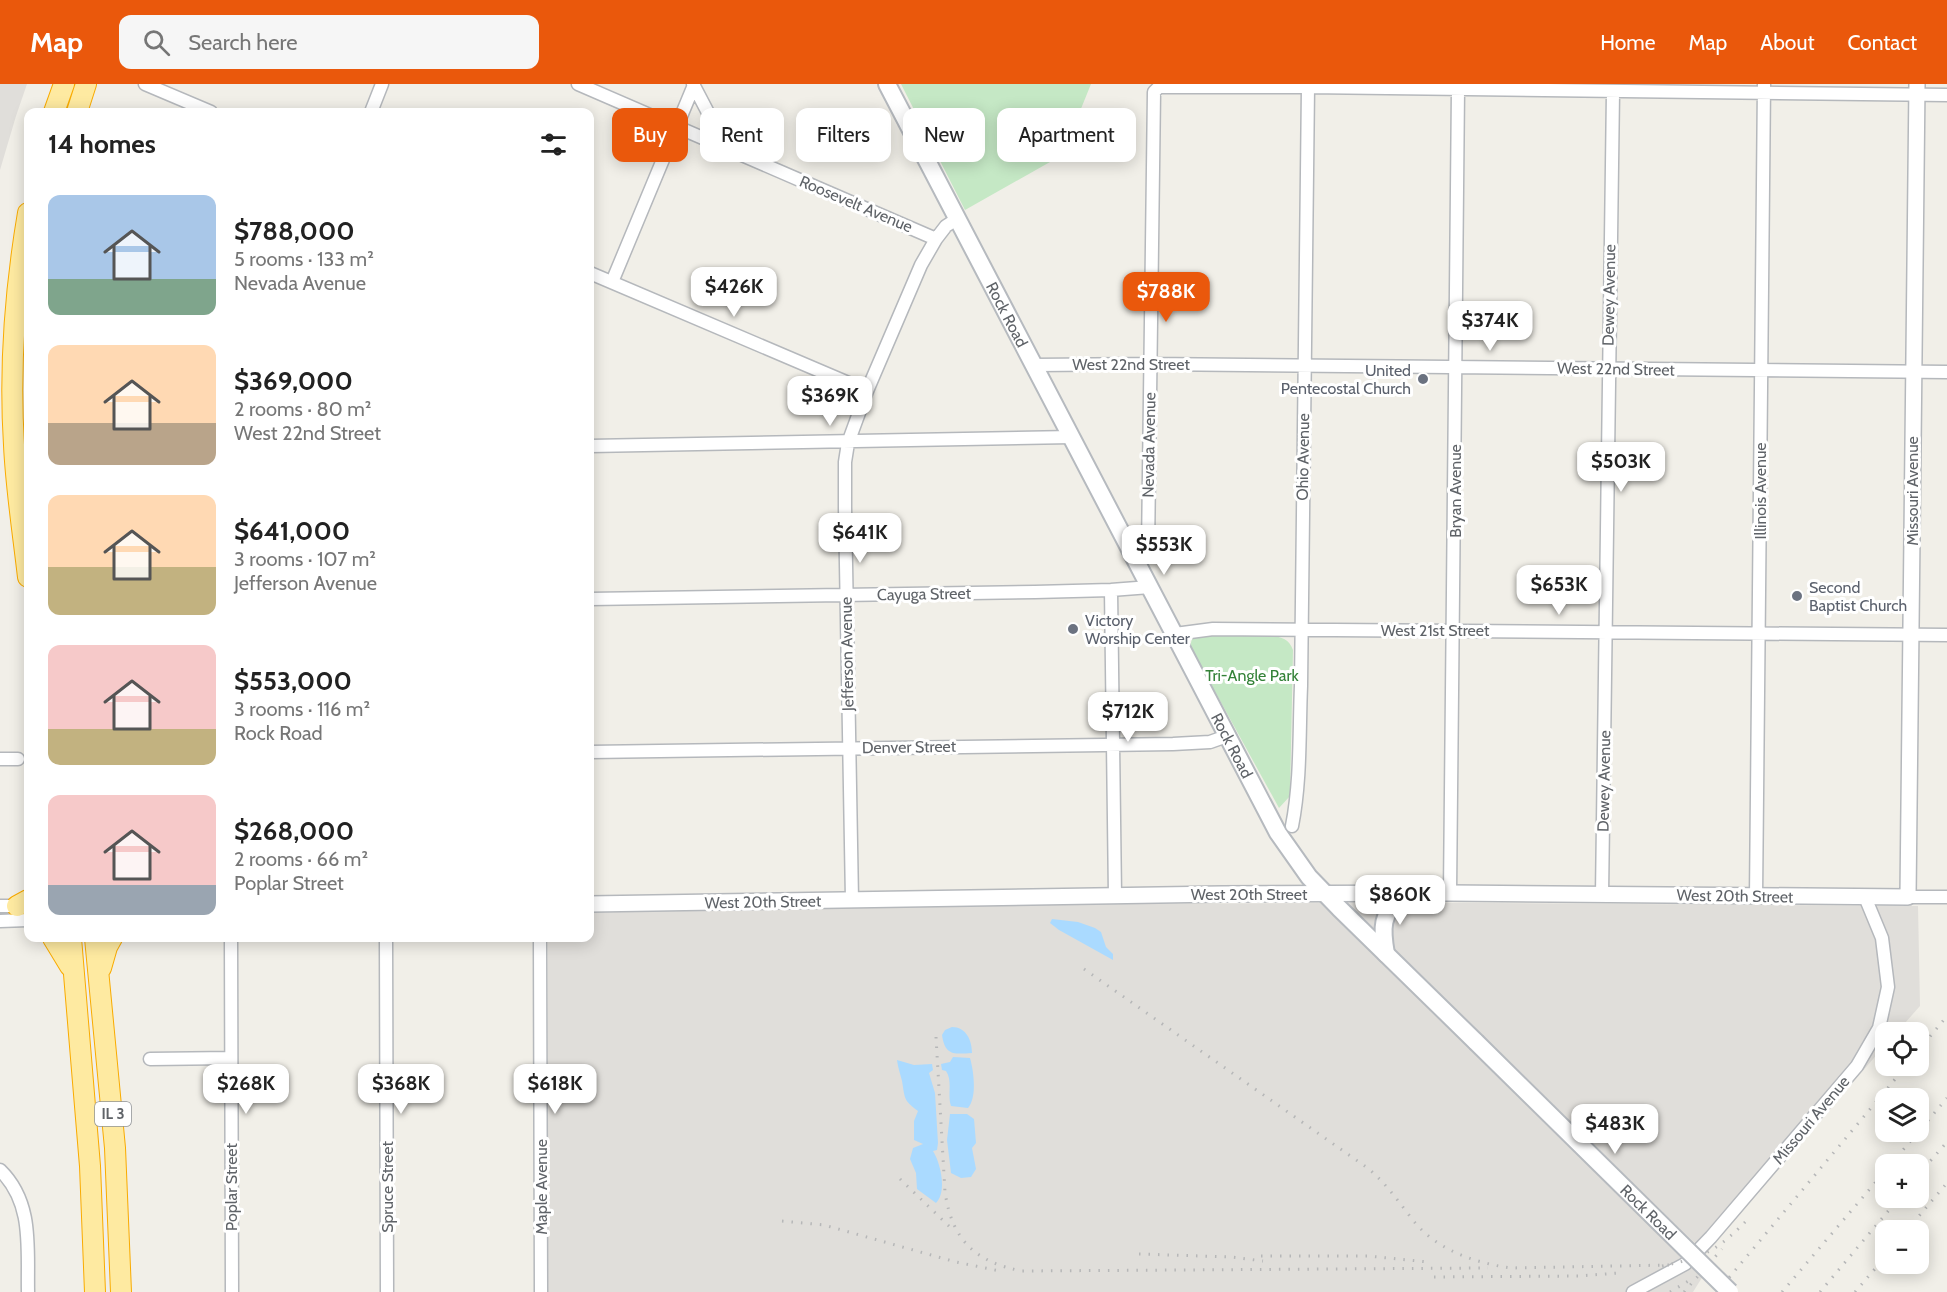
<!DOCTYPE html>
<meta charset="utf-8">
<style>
body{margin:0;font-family:Cabin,sans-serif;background:#f6f6f6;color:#222;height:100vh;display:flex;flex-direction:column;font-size:22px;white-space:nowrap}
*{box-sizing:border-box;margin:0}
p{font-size:20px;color:#767676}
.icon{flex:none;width:33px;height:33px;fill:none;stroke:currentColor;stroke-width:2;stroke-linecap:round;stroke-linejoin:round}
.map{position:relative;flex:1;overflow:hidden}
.sheet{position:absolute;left:24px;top:24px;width:570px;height:834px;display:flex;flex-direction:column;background:#fff;border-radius:12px;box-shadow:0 3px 15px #0003}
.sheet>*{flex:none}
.banner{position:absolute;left:612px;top:24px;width:570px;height:54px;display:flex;gap:12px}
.controls{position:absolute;left:1875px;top:938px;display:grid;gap:12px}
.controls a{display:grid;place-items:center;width:54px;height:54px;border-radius:12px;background:#fff;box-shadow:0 3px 15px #0003;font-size:30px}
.price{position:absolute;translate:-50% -51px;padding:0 14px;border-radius:12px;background:#fff;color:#222;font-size:20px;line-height:39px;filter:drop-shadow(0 2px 3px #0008)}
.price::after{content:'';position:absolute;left:50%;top:36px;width:18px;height:14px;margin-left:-9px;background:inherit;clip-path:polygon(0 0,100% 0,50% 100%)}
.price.active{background:#ea580c;color:#fff}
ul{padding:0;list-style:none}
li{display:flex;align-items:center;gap:18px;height:150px;padding:0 24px}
li span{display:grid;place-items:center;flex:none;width:168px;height:120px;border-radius:12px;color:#555}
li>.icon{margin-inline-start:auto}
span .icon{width:72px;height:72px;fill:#fffc;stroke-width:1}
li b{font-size:26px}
h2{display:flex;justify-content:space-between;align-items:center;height:72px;padding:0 24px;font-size:26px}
.tag{padding:0 21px;border-radius:12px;background:#fff;box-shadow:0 3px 15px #0003;font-size:21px;line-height:54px}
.tag.active{background:#ea580c;color:#fff}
header{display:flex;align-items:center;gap:36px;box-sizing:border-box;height:84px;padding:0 30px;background:#ea580c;color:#fff}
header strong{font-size:28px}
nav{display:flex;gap:33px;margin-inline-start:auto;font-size:21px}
.search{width:420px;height:54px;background:#f6f6f6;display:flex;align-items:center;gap:15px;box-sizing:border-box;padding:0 21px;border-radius:12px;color:#767676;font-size:22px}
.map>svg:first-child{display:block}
.industrial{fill:#e0deda}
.green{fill:#c5e8c5}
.water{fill:#aadaff}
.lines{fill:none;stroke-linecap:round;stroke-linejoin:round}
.minor-casing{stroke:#b5b8bc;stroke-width:15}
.tertiary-casing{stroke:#b5b8bc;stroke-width:18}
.secondary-casing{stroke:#b6babf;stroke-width:20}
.trunk-casing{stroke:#f9ab00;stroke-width:22}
.minor{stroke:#fff;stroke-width:12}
.tertiary{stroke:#fff;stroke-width:15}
.secondary{stroke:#fff;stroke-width:16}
.trunk{stroke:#feeaa1;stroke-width:20}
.rail{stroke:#b6b7b8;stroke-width:3;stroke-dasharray:1.5 8;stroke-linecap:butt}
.secondary-bridge-casing{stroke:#b6babf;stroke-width:20;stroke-linecap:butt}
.secondary-bridge{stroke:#fff;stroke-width:16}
.worship-dot{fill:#6b7280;stroke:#fff;stroke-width:2}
.labels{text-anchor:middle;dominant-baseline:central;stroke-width:6;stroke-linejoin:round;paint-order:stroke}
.shield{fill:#fff;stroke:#8f9295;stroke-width:1.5}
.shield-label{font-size:15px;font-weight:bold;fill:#5f6368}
.street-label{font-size:16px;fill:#5f6368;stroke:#fff}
.worship-label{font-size:16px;fill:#5b616d;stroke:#fff;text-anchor:start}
.park-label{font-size:16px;fill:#348238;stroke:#fff}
</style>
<header>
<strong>Map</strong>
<div class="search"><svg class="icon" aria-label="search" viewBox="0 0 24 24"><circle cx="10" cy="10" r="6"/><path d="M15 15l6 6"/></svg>Search here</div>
<nav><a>Home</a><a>Map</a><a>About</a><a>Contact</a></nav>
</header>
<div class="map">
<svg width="1947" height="1208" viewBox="0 0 1947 1208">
<rect width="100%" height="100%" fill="#f1efe8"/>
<!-- industrial -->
<path class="industrial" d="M 0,0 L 27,0 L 16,32 L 0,86 Z
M 1346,818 L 1918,822 L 1920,922 L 1897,948 L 1886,948 L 1885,961 L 1706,1170 Z
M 1323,819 L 1703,1192 L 1693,1208 L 548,1208 L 548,854 L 590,854 L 590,828 L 1014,820 Z"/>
<!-- green -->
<path class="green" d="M 901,0 L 1091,0 L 1076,37 L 1073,65 L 965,126 Z
M 1199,552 L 1271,552 C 1282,553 1289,555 1293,566 L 1290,712 L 1279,724 L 1190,562 L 1192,555 Z"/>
<!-- water -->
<path class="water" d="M 1052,835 L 1078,838 L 1095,844 L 1101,848 L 1106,863 L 1113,870 L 1113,876 L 1059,846 L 1050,839 Z
M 952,943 C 966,943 972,956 972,969 C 954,970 945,972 942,951 L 945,946 Z
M 953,973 L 970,974 C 974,988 977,1014 968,1024 L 951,1022 C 947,1011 953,997 946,987 L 942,986 L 941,980 L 950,978 Z
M 897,976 L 914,981 L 932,980 L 933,986 L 929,989 L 935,1009 L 938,1059 L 937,1066 L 933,1067 C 941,1080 947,1108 936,1119 L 917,1105 L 916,1089 L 910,1075 L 913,1064 L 923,1060 L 914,1056 L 914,1037 L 918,1027 C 903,1016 905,1014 902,997 C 900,989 898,984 897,976 Z
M 950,1030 L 967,1030 L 974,1035 L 976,1059 L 972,1064 L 976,1085 L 971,1093 L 961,1094 L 951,1089 L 947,1056 Z"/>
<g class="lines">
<!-- minor casing -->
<g class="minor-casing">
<path id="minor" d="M 145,0 L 211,28
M 578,0 L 936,155
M 693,0 L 726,63
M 371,28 L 382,0
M 590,189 L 867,307
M 612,198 L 694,1
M 1034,281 L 1151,280 L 1947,288
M 590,362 L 1072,353
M 1148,466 L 1154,8 L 1159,3 L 1308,3 L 1947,11
M 1111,506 L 1115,812
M 590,515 L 1035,508 L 1111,506 L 1150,503
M 1175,550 L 1213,545 L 1947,551
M 590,668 L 1173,660 L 1210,658 L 1227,652
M 0,675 L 18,675
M 1292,742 C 1301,696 1299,649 1301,602 L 1308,3
M 1450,809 L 1458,5
M 1602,811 L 1613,8
M 1756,813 L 1764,0
M 1908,813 L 1947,813
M 852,816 L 845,424 L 845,378 L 848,359 L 867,307 L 921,181 L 936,155 L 946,142 L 957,135
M 0,822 L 21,822
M 0,837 L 28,836
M 231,854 L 232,1208
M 386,854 L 387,1208
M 540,854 L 541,1208
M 150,975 L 231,974
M 0,1086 C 34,1119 27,1165 28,1208
M 1633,1208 L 1685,1180 L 1711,1153 L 1857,982 L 1879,944 L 1888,903 L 1882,854 L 1865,813"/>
</g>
<!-- tertiary casing -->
<g class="tertiary-casing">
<path id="tertiary" d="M 590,820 L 1222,810 L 1450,809 L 1908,813 L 1917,0"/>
</g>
<!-- secondary casing -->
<g class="secondary-casing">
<g id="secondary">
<path id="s1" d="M 887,0 L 1278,749 L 1309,793 L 1339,824 L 1476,958"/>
<path d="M 1386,870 C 1381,842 1382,833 1400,809"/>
</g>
</g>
<!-- trunk casing -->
<g class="trunk-casing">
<path id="trunk" d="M 54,28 L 64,0
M 77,28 L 86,0
M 28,129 C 15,206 9,283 14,361 C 16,405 23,449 28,493
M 17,822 L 28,816
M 53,854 L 70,882
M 71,854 L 90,1082 L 95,1208
M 95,854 L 115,1064 L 121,1208
M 101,884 L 107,863 L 112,854"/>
</g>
<!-- minor -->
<use href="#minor" class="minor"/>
<!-- tertiary -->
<use href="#tertiary" class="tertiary"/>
<!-- secondary -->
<use href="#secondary" class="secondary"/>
<!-- trunk -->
<use href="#trunk" class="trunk"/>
<!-- rail -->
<path class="rail" d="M 1084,885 L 1369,1085 C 1385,1099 1396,1114 1409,1131 C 1433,1165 1472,1178 1510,1184 L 1669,1181
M 936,953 L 945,1108 C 952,1156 975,1178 1022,1187 L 1488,1184
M 1918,967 L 1947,932
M 1891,1080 L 1947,1014
M 1918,1091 L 1947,1058
M 900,1095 L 952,1145
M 782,1137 L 824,1141 L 956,1178 L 1000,1187
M 1907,1146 L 1947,1099
M 1139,1170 L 1232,1173 L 1263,1177
M 1261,1172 L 1368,1172 L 1428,1178
M 1662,1182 C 1707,1173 1719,1165 1751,1132
M 1434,1193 L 1579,1192 L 1618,1189
M 1670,1208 L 1690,1196
M 1684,1208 L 1722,1165
M 1717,1208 L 1907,981
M 1782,1208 L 1886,1086
M 1820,1208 L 1900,1113
M 1855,1208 L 1886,1172"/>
<!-- secondary-bridge casing -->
<g class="secondary-bridge-casing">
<g id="secondary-bridge">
<path id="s2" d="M 1476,958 L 1730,1208"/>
</g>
</g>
<!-- secondary-bridge -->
<use href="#secondary-bridge" class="secondary-bridge"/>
</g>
<!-- markers -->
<g class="worship-dot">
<circle cx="1423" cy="295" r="6"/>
<circle cx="1797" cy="512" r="6"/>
<circle cx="1073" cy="545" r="6"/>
</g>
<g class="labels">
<!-- shield labels -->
<rect class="shield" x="95" y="1018" width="36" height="24" rx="4.5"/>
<g class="shield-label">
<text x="113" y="1030">IL 3</text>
</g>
<!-- street labels -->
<g class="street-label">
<text transform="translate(856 120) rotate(23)">Roosevelt Avenue</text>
<text transform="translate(1609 211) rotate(-89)">Dewey Avenue</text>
<text stroke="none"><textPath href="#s1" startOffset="260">Rock Road</textPath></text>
<text x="1131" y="280">West 22nd Street</text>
<text transform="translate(1616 285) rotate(1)">West 22nd Street</text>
<text transform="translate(1149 361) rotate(-89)">Nevada Avenue</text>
<text transform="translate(1303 373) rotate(-89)">Ohio Avenue</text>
<text transform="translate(1455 407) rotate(-90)">Bryan Avenue</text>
<text transform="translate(1760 407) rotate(-90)">Illinois Avenue</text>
<text transform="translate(1912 407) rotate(-90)">Missouri Avenue</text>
<text transform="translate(924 510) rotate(-1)">Cayuga Street</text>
<text x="1435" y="546">West 21st Street</text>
<text transform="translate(847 570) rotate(-91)">Jefferson Avenue</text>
<text stroke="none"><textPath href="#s1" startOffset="746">Rock Road</textPath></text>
<text transform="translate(909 663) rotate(-1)">Denver Street</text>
<text transform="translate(1604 697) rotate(-89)">Dewey Avenue</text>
<text x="1249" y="810">West 20th Street</text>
<text transform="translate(1735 812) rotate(1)">West 20th Street</text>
<text transform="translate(763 818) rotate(-1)">West 20th Street</text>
<text transform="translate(1811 1036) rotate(-50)">Missouri Avenue</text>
<text transform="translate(231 1103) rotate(-90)">Poplar Street</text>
<text transform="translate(387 1103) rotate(-90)">Spruce Street</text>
<text transform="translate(541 1103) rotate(-90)">Maple Avenue</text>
<text stroke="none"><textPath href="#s2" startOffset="242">Rock Road</textPath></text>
</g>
<!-- worship labels -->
<g class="worship-label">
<text x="1411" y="286" text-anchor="end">United<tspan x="1411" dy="18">Pentecostal Church</tspan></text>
<text x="1809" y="503">Second<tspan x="1809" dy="18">Baptist Church</tspan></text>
<text x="1085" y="536">Victory<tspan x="1085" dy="18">Worship Center</tspan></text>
</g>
<!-- park labels -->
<g class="park-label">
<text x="1252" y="591">Tri-Angle Park</text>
</g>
</g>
</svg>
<div class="controls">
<a><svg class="icon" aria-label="locate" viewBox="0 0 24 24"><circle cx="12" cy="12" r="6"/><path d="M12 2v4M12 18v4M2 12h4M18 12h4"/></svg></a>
<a><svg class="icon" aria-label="layers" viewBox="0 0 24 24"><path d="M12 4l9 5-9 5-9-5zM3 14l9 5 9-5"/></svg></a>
<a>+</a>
<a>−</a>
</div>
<b class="price" style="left:734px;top:234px">$426K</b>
<b class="price active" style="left:1166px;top:239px">$788K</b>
<b class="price" style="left:1490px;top:268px">$374K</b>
<b class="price" style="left:830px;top:343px">$369K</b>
<b class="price" style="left:1621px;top:409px">$503K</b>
<b class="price" style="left:860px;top:480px">$641K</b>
<b class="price" style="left:1164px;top:492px">$553K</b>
<b class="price" style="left:1559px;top:532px">$653K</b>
<b class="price" style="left:1128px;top:659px">$712K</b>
<b class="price" style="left:1400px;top:842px">$860K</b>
<b class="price" style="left:246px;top:1031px">$268K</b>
<b class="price" style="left:401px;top:1031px">$368K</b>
<b class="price" style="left:555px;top:1031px">$618K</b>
<b class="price" style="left:1615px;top:1071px">$483K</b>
<div class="banner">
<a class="tag active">Buy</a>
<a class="tag">Rent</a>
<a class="tag">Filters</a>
<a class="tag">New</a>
<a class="tag">Apartment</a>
</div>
<section class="sheet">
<h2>14 homes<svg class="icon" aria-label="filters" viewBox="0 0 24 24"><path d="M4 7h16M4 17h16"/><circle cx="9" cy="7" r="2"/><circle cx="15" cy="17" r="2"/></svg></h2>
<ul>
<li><span style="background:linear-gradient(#a9c7e8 70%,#7fa58c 0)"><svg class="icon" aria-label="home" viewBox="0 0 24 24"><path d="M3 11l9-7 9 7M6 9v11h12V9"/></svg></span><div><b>$788,000</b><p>5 rooms · 133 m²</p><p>Nevada Avenue</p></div></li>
<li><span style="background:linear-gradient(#ffd9b3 65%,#b9a48a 0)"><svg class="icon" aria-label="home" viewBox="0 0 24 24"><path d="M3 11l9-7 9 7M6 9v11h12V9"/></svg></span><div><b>$369,000</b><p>2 rooms · 80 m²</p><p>West 22nd Street</p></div></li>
<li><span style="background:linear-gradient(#ffd9b3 60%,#c2b280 0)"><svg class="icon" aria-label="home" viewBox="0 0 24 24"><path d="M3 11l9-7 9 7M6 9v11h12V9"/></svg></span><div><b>$641,000</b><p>3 rooms · 107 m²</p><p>Jefferson Avenue</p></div></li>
<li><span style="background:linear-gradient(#f6c9c9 70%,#c2b280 0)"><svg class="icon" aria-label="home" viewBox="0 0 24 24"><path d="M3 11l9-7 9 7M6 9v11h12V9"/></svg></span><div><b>$553,000</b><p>3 rooms · 116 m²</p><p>Rock Road</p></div></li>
<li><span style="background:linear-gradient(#f6c9c9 75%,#9aa5b1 0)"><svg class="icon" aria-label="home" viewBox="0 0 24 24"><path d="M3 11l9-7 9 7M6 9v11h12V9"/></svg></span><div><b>$268,000</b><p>2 rooms · 66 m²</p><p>Poplar Street</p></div></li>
</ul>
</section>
</div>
